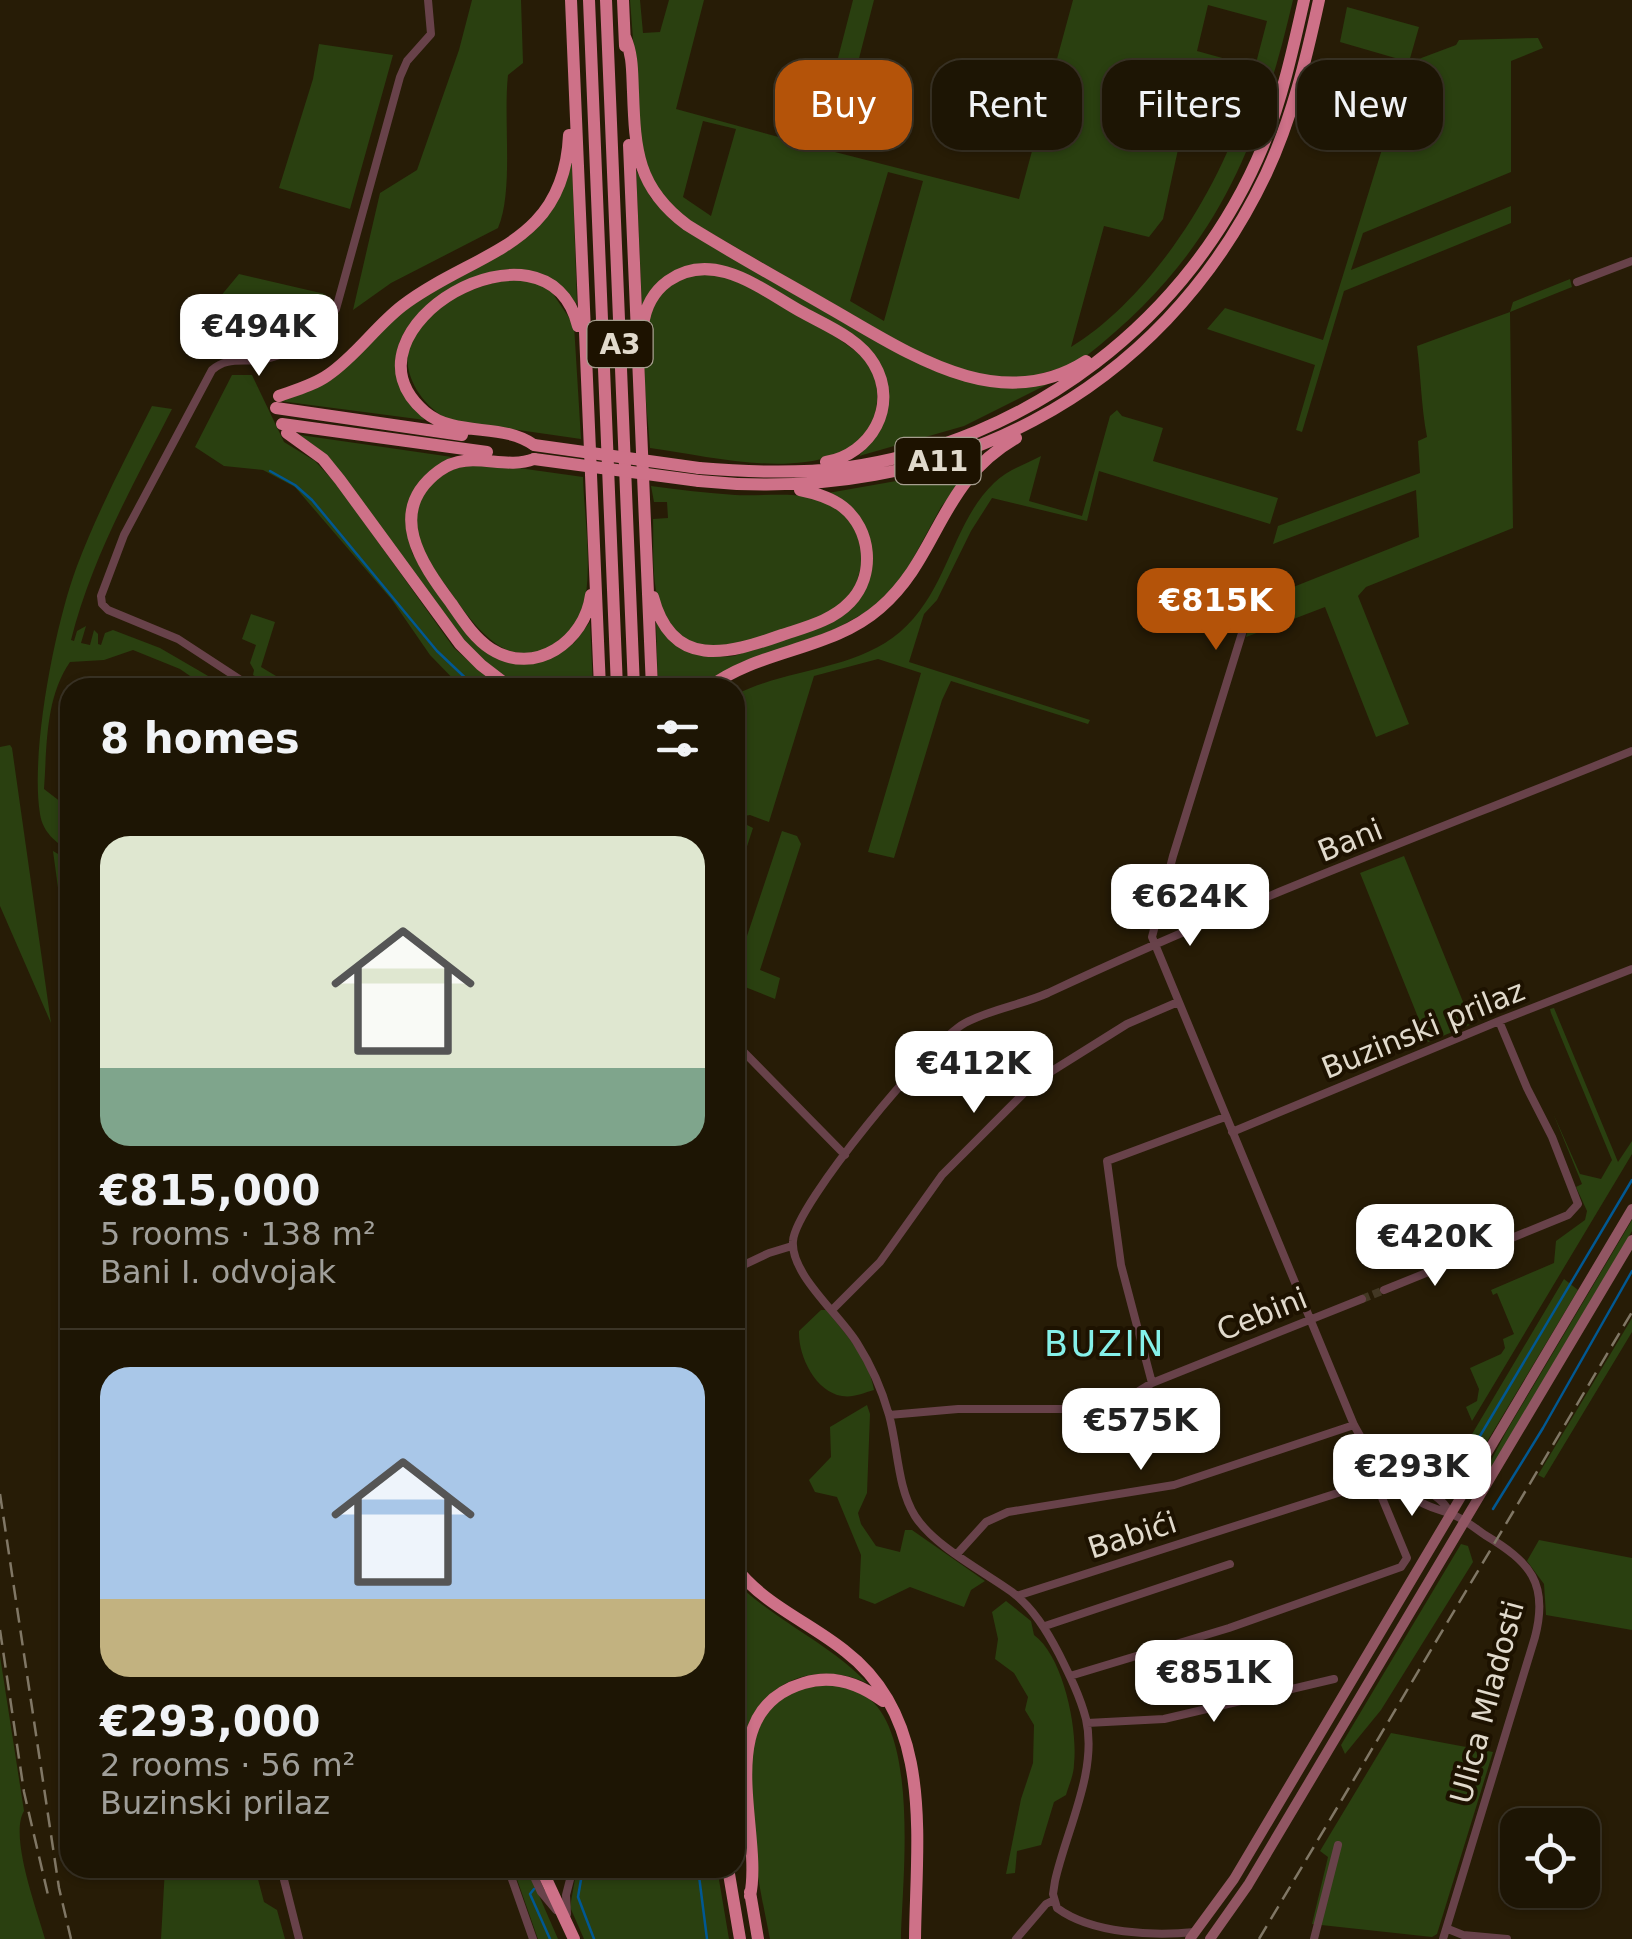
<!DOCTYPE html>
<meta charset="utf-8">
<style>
body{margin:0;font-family:"DejaVu Sans",sans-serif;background:#2a2213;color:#f1f3f6;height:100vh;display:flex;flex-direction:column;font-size:38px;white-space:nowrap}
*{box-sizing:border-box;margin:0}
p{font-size:32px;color:#a09f9a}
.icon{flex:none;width:55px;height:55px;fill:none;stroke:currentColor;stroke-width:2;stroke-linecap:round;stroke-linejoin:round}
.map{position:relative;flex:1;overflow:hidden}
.drawer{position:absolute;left:60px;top:678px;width:685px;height:1200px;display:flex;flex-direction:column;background:#1d1504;border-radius:30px;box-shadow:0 2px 8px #0004,0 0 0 2px #3b3426}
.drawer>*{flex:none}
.banner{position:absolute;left:775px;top:60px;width:705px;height:90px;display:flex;gap:20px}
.tools{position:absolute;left:1500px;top:1808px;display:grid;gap:20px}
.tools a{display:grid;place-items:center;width:100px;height:100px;border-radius:20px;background:#1d1504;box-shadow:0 2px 8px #0004,0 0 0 2px #3b3426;font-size:50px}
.price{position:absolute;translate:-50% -85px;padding:0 22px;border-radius:20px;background:#fff;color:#222;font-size:32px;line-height:65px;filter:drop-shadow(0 2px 5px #0008)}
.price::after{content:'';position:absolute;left:50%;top:60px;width:30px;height:22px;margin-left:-15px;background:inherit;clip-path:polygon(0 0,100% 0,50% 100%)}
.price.on{background:#b45309;color:#fff}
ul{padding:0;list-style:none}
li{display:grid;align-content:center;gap:20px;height:530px;padding:0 40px}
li+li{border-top:2px solid #3b3426}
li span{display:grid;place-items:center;height:310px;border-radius:30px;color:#555}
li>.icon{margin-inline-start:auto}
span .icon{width:180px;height:180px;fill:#fffc;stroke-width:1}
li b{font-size:42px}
h2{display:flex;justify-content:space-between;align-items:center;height:120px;padding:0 40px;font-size:42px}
.chip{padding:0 35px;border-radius:30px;background:#1d1504;box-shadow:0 2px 8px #0004,0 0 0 2px #3b3426;font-size:35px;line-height:90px}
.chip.on{background:#b45309;color:#fff}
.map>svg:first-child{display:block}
.green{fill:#2a4010;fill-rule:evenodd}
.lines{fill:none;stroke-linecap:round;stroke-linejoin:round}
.stream{stroke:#015892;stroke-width:2.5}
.street-tunnel{stroke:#433824;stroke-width:8;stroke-dasharray:8 4;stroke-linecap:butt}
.street{stroke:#68424a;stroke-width:8}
.secondary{stroke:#915663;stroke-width:10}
.highway{stroke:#ce7188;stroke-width:12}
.rail{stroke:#807765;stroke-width:2.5;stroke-dasharray:15 8;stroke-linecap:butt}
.highway-bridge{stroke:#ce7188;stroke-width:12}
.labels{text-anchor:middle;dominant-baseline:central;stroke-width:8;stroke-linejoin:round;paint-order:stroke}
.shield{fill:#1d1200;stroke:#a69e8f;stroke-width:2.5}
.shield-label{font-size:28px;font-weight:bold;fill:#e1dacc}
.street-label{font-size:30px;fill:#e1dacc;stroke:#1d1200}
.quarter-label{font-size:35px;letter-spacing:2.5px;fill:#85f0e9;stroke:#1d1200}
</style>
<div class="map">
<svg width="1632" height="1939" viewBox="0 0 1632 1939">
<rect width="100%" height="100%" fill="#271c06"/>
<!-- green -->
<path class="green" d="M 472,0 L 521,0 L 523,63 L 508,75 C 503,120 514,190 498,228 L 391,283 L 353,310 L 380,193 L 417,170 L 459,50 Z
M 630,0 L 640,0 L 643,33 L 660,32 L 669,0 L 704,0 L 676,109 L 815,147 L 853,0 L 874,0 L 835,152 L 1019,199 L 1073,0 L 1293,0 C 1257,154 1213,257 1085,357 L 1074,364 L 1026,378 L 982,376 L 922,355 L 680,215 L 661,196 L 642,156 ZM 1208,5 L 1267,21 L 1255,67 L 1197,51 ZM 1190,94 L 1244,107 C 1218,193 1148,300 1071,347 L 1104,226 L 1149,237 L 1163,219 ZM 703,121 L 736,129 L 711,216 L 683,197 ZM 888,172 L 923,181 L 884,321 L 850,301 Z
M 1347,7 L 1419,27 L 1409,62 L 1340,42 Z
M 1538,38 L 1543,48 L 1511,61 L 1511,172 L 1363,233 L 1351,270 L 1511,206 L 1511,223 L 1344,291 L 1302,432 L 1296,430 L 1315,365 L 1207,329 L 1225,308 L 1323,340 L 1387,133 L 1323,111 L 1329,89 L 1403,110 L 1416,60 L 1456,45 L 1459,40 Z
M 319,44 L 393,55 L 350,209 L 279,188 L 313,79 Z
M 572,160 L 577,304 C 560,285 545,272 519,269 C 501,267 482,276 467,283 C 428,303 383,331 400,383 C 405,398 418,410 425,420 L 280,401 L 304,393 C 342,362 384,321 425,295 C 491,251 551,252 572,160 Z
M 636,170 L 651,198 L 679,226 L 930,369 L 991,387 L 1048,384 L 964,426 L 859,456 L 881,429 L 878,362 L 747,275 L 727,267 L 694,265 L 642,307 Z
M 701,273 C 713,276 727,276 739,281 C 761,290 857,346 868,363 C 878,379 879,397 875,415 C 871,435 852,450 833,456 C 776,474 708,456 650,448 C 648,409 635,334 655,301 C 666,284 683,278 701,273 Z
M 239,274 L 325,294 C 312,323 282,358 246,348 L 252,328 L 210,309 Z
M 520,278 L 549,288 L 574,325 L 581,439 L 449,420 C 415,402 391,358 421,323 C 445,297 486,282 520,278 Z
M 1570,279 L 1572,287 L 1510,312 L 1513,528 L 1366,587 L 1358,596 L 1409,724 L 1376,737 L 1325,607 L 1246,637 L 1249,627 L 1246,618 L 1252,600 L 1263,599 L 1419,537 L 1416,490 L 1273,544 L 1278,526 L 1420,473 L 1418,441 L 1427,437 C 1421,405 1421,377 1417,346 L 1510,312 L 1513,302 Z
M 232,375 L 252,375 L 284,442 L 315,461 L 338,486 L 454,648 L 498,687 L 461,687 L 430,655 L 392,600 L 295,487 L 263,470 L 224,466 L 195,447 Z
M 152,406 L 172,409 C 133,485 92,557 71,640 L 74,641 L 77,631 L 86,626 L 81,643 L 90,645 L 94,630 L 98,634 L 98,644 L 101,645 L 105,633 L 113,630 L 160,648 L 227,687 L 206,687 L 180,669 L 133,650 L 104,660 L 70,662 C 45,698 47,747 44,789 L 70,809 L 70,852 C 56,842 43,833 40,814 C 30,753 55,624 77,566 C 98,511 125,459 152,406 Z
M 1117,410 L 1122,416 L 1163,428 L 1153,461 L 1278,498 L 1270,524 L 1099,471 L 1087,521 L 992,498 L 971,531 L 937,600 L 924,614 L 909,662 L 1090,720 L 1088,724 L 951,681 L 942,700 L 894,858 L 868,852 L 921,673 L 878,659 L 814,676 L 769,822 L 750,815 L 744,816 L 743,823 L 753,828 L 735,883 L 735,695 C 787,668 854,671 900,632 C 948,591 952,523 994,483 C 1007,470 1026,464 1041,456 L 1029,501 L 1082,516 L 1110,416 Z
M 300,435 L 452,457 C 414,478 398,513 413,555 L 483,648 L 552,657 L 574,643 L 590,622 L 593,687 L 519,687 L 474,653 L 326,455 Z
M 982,455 L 941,507 L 903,577 L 871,609 L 834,630 L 740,663 L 700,688 L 658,687 L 656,622 C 684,641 699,660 734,656 L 829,623 L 849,610 L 869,537 L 828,493 L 919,477 Z
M 464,465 L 505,466 L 583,477 C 584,518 596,586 578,622 C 573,630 562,637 555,643 C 509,679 470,620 447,587 C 439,576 426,562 421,549 C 407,508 425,479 464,465 Z
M 651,486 C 679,490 707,493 735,495 C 766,497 812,488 838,509 C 866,531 871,579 842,603 C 827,616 805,622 787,628 C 749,641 689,666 664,616 C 650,587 654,550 653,519 L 668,518 L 667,502 L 654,502 Z
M 251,614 L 275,622 L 261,667 L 291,685 L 290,687 L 275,687 L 253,675 L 254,670 L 250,663 L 256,645 L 242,639 Z
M 10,745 L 12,748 L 51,1023 L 0,906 L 0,747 Z
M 782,831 L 797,836 L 801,844 L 760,970 L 780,978 L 775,999 L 735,983 L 735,972 Z
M 53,851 L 70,861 L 70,976 Z
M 1404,856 L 1472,1024 L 1428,1042 L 1360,873 Z
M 1554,1008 L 1618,1162 L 1632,1141 L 1632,1154 L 1472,1421 L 1466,1407 L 1477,1401 L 1479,1389 L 1470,1368 L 1501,1354 L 1505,1348 L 1503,1339 L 1514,1334 L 1497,1293 L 1493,1295 L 1491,1290 L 1554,1263 L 1556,1241 L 1585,1220 L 1587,1211 L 1576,1187 L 1582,1184 L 1553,1113 L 1580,1174 L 1601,1179 L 1612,1160 L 1551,1013 L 1550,1009 Z
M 1632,1220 L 1632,1231 L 1476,1494 L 1474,1493 L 1506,1432 Z
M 1564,1279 L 1578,1290 L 1461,1485 L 1449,1489 L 1445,1485 L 1446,1478 Z
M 821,1310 L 826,1310 C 846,1334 869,1359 874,1390 C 863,1393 853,1398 842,1396 C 815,1392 798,1355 799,1331 Z
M 1632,1318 L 1632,1332 L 1544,1478 L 1538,1475 Z
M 867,1405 L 870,1414 L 867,1493 L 858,1513 L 861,1524 L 876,1546 L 900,1552 L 905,1530 L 912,1530 L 985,1581 L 971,1590 L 964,1607 L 910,1587 L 875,1604 L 859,1598 L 861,1555 L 837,1497 L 815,1492 L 809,1480 L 831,1457 L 830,1427 Z
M 1539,1540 L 1632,1558 L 1632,1630 L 1546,1615 L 1544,1584 L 1527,1561 Z
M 1461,1544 L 1468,1546 L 1473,1562 L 1381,1710 L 1345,1754 L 1341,1745 Z
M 735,1581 C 774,1621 828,1642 867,1683 C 827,1665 781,1673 756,1711 C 747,1724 743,1739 739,1754 L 735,1731 Z
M 1006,1601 L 1031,1621 L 1034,1635 C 1063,1656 1078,1728 1074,1764 C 1074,1774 1069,1785 1066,1795 L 1054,1802 L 1041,1845 L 1017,1851 L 1015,1873 L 1006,1874 L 1021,1799 L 1033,1763 L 1034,1725 L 1025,1710 L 1028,1697 L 1014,1673 L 995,1659 L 998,1639 L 992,1612 Z
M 0,1656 L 24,1811 C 9,1836 37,1910 45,1939 L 0,1939 Z
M 831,1684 C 840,1687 852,1689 861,1693 C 921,1725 902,1881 901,1939 L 770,1939 C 759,1881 720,1720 793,1691 C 804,1686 819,1686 831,1684 Z
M 1391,1733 L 1493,1752 L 1437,1934 L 1432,1937 L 1312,1924 L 1328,1857 L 1320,1851 Z
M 165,1868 L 255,1868 L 264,1902 L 277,1910 L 285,1939 L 161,1939 Z
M 513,1868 L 527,1868 L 558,1939 L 538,1939 Z
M 577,1868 L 717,1868 L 729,1939 L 584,1939 L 570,1907 Z"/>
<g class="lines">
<!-- stream -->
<path class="stream" d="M 270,471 L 295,485 L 312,500 L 437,651 L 476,688
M 1461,1468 L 1632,1180
M 1493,1509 L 1543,1428 L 1632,1271
M 559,1868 L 562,1876
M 583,1868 L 578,1897 L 594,1939
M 698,1868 L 707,1939
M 534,1889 L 530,1894 L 550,1939"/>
<!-- street-tunnel -->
<path class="street-tunnel" d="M 1473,1254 L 1497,1244
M 1362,1299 L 1384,1290"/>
<!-- street -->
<path class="street" d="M 1577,282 L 1632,261
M 1243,630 L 1173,856 L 1152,937 L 1354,1425 C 1365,1445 1378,1470 1400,1480 C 1422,1490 1438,1491 1451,1514
M 253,688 L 178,639 L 108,610 L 102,604 L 101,596 L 124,535 L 212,370 C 226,357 241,362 258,360 C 291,356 319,338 336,309 L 400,77 L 407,61 L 431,34 L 428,0
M 66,854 L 70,856
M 735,1043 L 845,1155
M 1232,1132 L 1499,1021 L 1632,969
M 1497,1244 L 1568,1215 L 1578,1204 L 1552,1137 L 1527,1088 L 1499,1021
M 735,1269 L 769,1253 L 792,1246
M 1384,1290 L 1473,1254
M 833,1309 L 880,1262 L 942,1175 L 1036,1081 L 1127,1024 L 1178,1002
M 1152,1383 L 1121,1265 L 1107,1161 L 1225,1117
M 889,1415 L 958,1409 L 1098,1409 L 1118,1404 L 1152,1383 L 1362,1299
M 1401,1480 C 1418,1507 1425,1504 1451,1514 C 1463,1518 1475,1528 1485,1535 C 1530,1562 1549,1583 1535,1637 L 1443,1939
M 957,1554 L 986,1522 L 1008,1512 L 1174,1485 L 1354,1425
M 1017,1596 L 1375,1481
M 1045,1626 L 1230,1564
M 1070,1676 L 1229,1628 L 1401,1567 L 1407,1558 L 1375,1481 L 1386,1470
M 1087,1723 L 1164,1719 L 1334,1679
M 281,1868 L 299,1939
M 508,1868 L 533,1939
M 530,1868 L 541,1892 L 556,1910
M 567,1914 L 566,1895 L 573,1868
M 1448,1929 L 1463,1935 L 1507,1939
M 1195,1932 C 1154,1936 1092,1934 1057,1908 L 1053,1894 L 1055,1881 C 1066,1831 1098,1771 1086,1719 C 1080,1696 1069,1674 1059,1654 C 1047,1631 1033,1608 1012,1592 C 983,1571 934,1546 915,1516 C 897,1487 898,1447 889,1415 C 882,1390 871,1365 857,1343 C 840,1315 790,1274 793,1241 C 795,1205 931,1041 965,1023 C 991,1009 1021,1005 1048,993 C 1239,903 1437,830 1632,751
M 1016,1939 L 1046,1904 L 1054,1900
M 1314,1939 L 1338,1845"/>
<!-- secondary -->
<path class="secondary" d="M 1190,1939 L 1234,1879 L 1632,1209
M 1210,1939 L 1248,1885 L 1632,1240"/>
<!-- highway -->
<path class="highway" d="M 571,0 L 600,688
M 589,0 L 617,688
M 606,0 L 634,688
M 623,0 L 625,46
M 625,37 C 633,55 632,73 633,92 C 635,150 637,188 687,225 C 732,253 779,279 826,306 C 904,350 997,418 1086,361
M 629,145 L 652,688
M 643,326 C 645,308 653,292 668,281 C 713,249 761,289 800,311 C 825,325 859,338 874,364 C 899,406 871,454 826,462
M 279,396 C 296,390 314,385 328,375 C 356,356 375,327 402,306 C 474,251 564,248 569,135
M 276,408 L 462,435
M 282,424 L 487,452
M 287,433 L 323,459 L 340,480 L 460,644 L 481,665 L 511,688
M 534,445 C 502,422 456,438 425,412 C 329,330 548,203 578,326
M 534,459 C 503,471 469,448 439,471 C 385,511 421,563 451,603 C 462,619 474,638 491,649 C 535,677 585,641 591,595
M 699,468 C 747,472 795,474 843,468 C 1028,443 1191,320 1263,146 C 1282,99 1293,49 1304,0
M 699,481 C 941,506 1160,397 1266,174 C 1292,118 1306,60 1319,0
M 653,597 C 672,670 728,654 782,635 C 806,627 832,621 850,602 C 876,575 871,529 843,507 C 830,497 815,493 800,490
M 708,688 C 759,649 831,651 880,608 C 940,556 938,483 1016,438
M 735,1567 C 764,1605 809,1622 845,1651 C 935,1720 916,1840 915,1939
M 735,1799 L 740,1833
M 541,1868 L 574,1939
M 728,1868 L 740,1939
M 750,1892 L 758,1939
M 750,1896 C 764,1832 708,1711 804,1683 C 833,1674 860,1684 883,1701"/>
<!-- rail -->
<path class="rail" d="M 0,1494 L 59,1888 L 71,1939
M 0,1630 L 24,1792 L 48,1895
M 1259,1939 L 1632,1312"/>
<!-- highway-bridge -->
<path class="highway-bridge" d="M 534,445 L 699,468
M 534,459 L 699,481"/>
</g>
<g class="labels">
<!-- shield labels -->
<g class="shield">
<rect x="587.5" y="321" width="65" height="46" rx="8"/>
<rect x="895.5" y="438" width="85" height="46" rx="8"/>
</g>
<g class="shield-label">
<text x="620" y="344">A3</text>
<text x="938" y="461">A11</text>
</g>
<!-- street labels -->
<g class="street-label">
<text transform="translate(1350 840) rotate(-22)">Bani</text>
<text transform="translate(1423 1029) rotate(-22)">Buzinski prilaz</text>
<text transform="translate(1262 1314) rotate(-22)">Cebini</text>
<text transform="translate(1132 1535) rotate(-18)">Babići</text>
<text transform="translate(1487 1702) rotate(-75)">Ulica Mladosti</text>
</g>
<!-- quarter labels -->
<g class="quarter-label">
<text x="1105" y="1344">BUZIN</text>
</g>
</g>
</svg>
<div class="tools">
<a><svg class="icon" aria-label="locate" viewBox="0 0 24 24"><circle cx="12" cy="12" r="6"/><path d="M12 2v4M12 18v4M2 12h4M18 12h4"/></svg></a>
</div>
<b class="price" style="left:259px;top:379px">€494K</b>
<b class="price on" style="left:1216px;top:653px">€815K</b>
<b class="price" style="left:1190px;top:949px">€624K</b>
<b class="price" style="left:974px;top:1116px">€412K</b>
<b class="price" style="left:1435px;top:1289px">€420K</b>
<b class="price" style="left:1141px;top:1473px">€575K</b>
<b class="price" style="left:1412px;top:1519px">€293K</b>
<b class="price" style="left:1214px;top:1725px">€851K</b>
<div class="banner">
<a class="chip on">Buy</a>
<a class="chip">Rent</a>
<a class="chip">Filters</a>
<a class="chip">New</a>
</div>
<section class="drawer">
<h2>8 homes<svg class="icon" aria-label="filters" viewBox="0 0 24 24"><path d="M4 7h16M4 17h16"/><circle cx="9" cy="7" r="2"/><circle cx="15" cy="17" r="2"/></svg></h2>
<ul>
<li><span style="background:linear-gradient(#dfe7d0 75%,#7fa58c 0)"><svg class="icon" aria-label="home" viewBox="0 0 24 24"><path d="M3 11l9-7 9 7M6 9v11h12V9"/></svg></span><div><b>€815,000</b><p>5 rooms · 138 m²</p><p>Bani I. odvojak</p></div></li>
<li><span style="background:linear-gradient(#a9c7e8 75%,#c2b280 0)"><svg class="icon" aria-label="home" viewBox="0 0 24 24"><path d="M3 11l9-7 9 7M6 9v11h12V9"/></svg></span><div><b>€293,000</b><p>2 rooms · 56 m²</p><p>Buzinski prilaz</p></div></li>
</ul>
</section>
</div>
